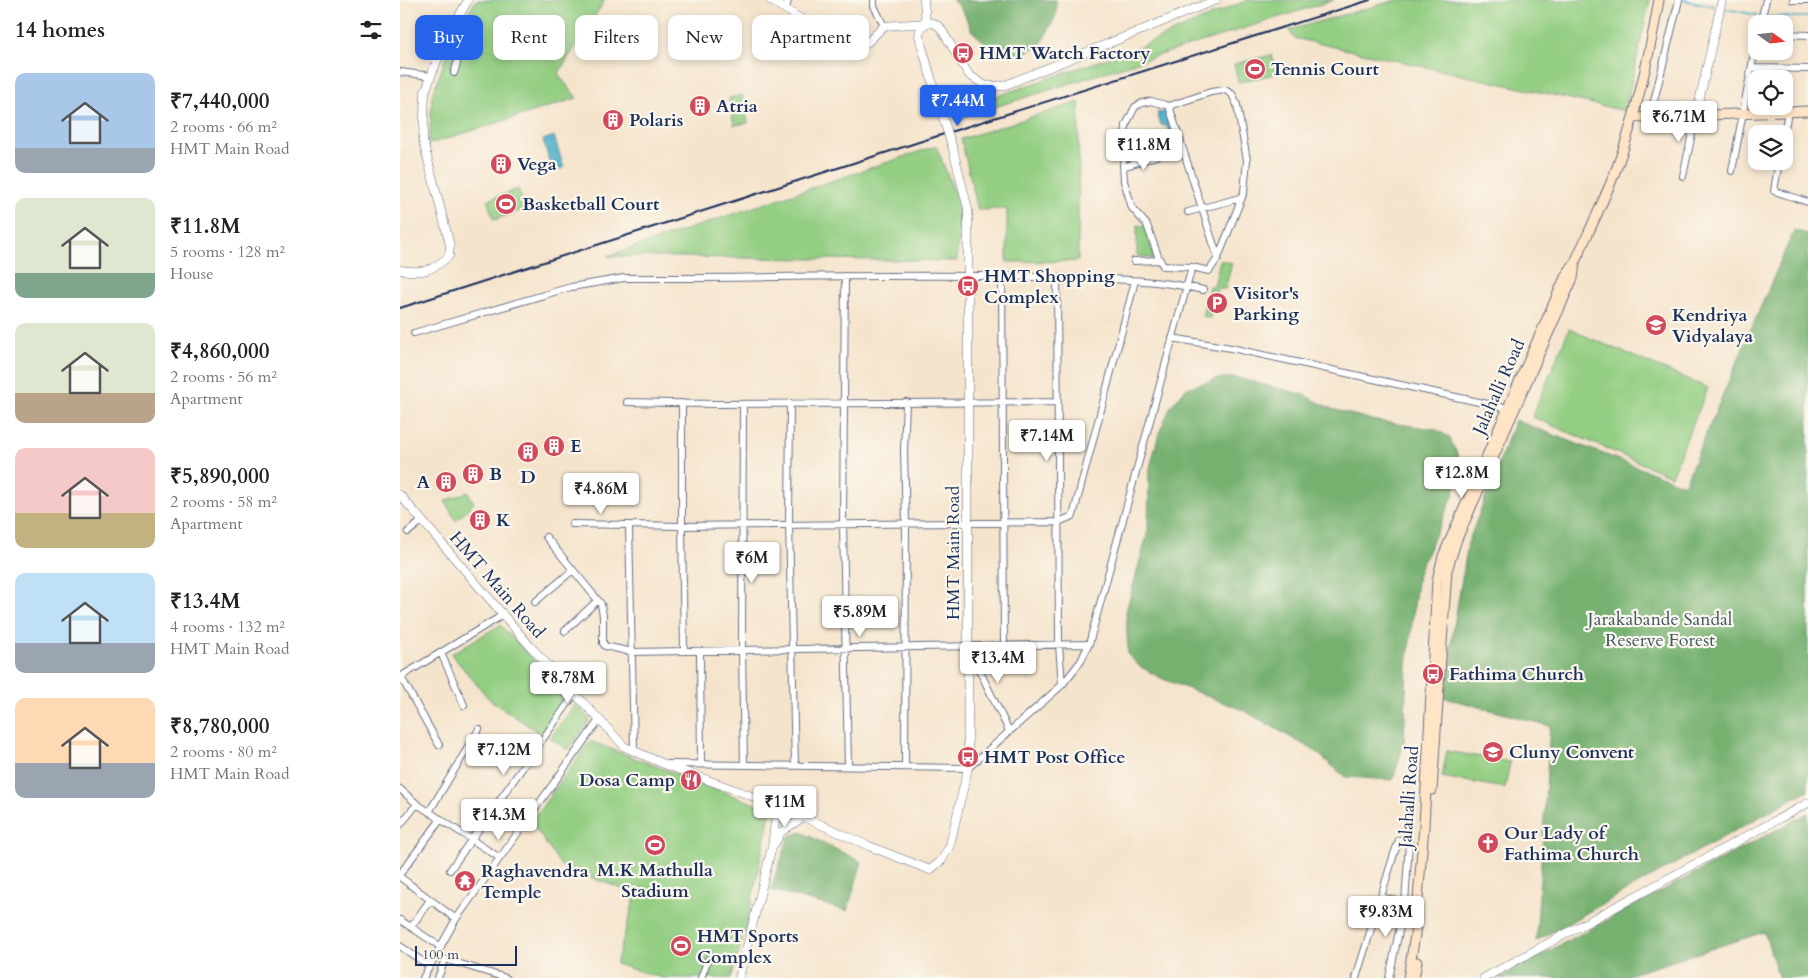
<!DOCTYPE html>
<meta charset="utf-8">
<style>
body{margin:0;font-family:Cardo,serif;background:#f6f6f6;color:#222;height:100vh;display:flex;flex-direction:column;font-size:19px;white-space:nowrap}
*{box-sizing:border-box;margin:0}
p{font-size:16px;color:#767676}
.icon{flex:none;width:28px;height:28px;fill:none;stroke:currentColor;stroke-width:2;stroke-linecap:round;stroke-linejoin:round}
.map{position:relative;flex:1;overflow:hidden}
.sheet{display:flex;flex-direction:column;background:#fff;width:400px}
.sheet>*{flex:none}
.guide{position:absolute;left:15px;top:15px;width:475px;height:45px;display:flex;gap:10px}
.needle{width:32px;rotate:105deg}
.tools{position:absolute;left:1348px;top:15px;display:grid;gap:10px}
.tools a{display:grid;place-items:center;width:45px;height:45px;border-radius:10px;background:#fff;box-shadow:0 2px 8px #0003;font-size:25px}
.scale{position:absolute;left:15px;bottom:12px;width:102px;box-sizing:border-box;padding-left:5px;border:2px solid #1b2f5e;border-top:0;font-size:14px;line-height:18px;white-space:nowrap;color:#1b2f5e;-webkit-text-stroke:4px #fbf7ec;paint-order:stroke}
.price{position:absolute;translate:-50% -42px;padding:0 11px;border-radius:5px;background:#fff;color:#222;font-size:16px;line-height:32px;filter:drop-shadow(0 1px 2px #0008)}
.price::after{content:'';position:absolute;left:50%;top:30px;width:15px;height:11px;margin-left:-8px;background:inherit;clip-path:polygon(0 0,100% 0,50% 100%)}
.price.current{background:#2563eb;color:#fff}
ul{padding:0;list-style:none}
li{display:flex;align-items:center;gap:15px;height:125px;padding:0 15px}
li span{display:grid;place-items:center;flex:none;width:140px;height:100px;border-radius:10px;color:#555}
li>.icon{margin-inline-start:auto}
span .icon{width:60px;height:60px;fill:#fffc;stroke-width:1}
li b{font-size:21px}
h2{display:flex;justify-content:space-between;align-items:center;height:60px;padding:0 15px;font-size:21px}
.pill{padding:0 18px;border-radius:10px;background:#fff;box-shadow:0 2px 8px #0003;font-size:18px;line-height:45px}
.pill.current{background:#2563eb;color:#fff}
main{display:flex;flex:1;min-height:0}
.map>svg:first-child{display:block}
.green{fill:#93ce82;stroke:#577e70}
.forest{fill:#76b170;stroke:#487067}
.water{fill:#48aec7;stroke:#326e92}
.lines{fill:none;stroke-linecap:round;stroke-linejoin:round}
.stream{stroke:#48aec7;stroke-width:2}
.minor-casing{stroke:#676e84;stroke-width:8}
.tertiary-casing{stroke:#676e84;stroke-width:9}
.secondary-casing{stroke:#676e84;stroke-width:11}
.minor{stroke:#fff;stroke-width:6}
.tertiary{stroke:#fff;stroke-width:8}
.secondary{stroke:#ffe4c6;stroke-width:9}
.rail{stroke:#1b2f5e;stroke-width:2}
.tertiary-bridge-casing{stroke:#676e84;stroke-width:9;stroke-linecap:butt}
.tertiary-bridge{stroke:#fff;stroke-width:8}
.labels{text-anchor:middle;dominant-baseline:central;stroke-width:4.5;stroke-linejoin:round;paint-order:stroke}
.poi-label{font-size:18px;font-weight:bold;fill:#1b2f5e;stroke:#fbf7ec;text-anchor:start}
.street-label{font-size:18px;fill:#1b2f5e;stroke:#fbf7ec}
.park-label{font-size:18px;fill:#395767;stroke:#fbf7ec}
</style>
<main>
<section class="sheet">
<h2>14 homes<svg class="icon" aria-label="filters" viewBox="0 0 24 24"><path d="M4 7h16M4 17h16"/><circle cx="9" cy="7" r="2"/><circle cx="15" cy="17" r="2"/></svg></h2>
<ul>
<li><span style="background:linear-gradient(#a9c7e8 75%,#9aa5b1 0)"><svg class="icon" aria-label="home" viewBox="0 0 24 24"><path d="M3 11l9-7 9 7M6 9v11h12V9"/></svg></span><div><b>₹7,440,000</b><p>2 rooms · 66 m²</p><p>HMT Main Road</p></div></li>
<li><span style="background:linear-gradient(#dfe7d0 75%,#7fa58c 0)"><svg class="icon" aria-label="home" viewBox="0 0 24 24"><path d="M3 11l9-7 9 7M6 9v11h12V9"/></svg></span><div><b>₹11.8M</b><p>5 rooms · 128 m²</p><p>House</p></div></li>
<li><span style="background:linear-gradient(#dfe7d0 70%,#b9a48a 0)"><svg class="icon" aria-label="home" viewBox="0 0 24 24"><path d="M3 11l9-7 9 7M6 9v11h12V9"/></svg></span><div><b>₹4,860,000</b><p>2 rooms · 56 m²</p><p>Apartment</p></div></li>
<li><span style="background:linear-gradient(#f6c9c9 65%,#c2b280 0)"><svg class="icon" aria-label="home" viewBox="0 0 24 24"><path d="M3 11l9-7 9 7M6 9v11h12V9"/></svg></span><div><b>₹5,890,000</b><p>2 rooms · 58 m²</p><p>Apartment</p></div></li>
<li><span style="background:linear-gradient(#bfe0f5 70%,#9aa5b1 0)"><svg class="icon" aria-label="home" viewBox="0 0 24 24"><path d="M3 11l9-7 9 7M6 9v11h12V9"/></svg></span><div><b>₹13.4M</b><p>4 rooms · 132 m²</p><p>HMT Main Road</p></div></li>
<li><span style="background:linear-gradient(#ffd9b3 65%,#9aa5b1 0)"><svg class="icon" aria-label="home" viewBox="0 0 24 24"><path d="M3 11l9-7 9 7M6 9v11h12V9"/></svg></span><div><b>₹8,780,000</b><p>2 rooms · 80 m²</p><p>HMT Main Road</p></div></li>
</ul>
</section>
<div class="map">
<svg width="1408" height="978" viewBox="0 0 1408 978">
<rect width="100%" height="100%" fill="#fbf7ec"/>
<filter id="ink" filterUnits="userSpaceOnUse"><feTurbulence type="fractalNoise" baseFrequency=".02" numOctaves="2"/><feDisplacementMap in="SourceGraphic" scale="10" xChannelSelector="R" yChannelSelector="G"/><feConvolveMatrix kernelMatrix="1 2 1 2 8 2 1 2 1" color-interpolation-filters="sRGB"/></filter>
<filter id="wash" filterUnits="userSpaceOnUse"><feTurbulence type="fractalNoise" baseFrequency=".0096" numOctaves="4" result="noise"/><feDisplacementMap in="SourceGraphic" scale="20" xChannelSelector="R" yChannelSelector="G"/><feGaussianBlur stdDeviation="1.12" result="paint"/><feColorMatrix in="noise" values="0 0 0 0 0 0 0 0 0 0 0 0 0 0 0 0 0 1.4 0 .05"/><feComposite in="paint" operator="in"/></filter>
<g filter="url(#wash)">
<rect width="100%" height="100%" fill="#f5e4cc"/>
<!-- green -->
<path class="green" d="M 76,0 L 205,0 L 158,74 L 177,98 L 29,144 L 32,96 L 52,40 Z
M 847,0 L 934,0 L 557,119 L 553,111 L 734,49 Z
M 997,0 L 1250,0 L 1225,111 L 894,38 L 889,30 Z
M 872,55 L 876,74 L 838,82 L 834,64 Z
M 342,95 L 348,123 L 334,125 L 329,98 Z
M 679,102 L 678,261 L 607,262 L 607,209 L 578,210 L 561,139 Z
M 536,146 L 560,206 L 557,261 L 208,256 Z
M 118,189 L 125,209 L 94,220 L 87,200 Z
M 737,225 L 746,227 L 754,259 L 737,255 Z
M 820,260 L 832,263 L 825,289 L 817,288 L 810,318 L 802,316 L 809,286 L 814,286 Z
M 1169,329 L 1308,388 L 1271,476 L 1132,417 Z
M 68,492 L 74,503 L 56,521 L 45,501 Z
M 100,625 L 168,696 L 141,734 L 90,700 L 51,654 Z
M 175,704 L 190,720 L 168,750 L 150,738 Z
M 190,741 L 371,810 L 346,928 L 331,978 L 262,978 L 216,964 L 236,894 L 162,867 L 131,822 Z
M 1047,751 L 1110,762 L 1105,788 L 1042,777 Z"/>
<!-- forest -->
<path class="forest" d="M 552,0 L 656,0 L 656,15 L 642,43 L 619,56 L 594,51 L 572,31 L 563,11 Z
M 1394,230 L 1408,234 L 1408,790 L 1136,941 L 1150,726 L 1042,697 L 1068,543 L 1115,420 L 1284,485 Z
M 821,378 L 838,378 L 904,395 L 932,409 L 976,421 L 1035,429 L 1049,437 L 1060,460 L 1054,494 L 1018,573 L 1007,666 L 1004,743 L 993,780 L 945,777 L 915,751 L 843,710 L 763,679 L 739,666 L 728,655 L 726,612 L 748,531 L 749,472 L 759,433 L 771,406 L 787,388 Z
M 1408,813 L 1408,978 L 1379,978 L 1364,932 L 1219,978 L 1098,978 Z
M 401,832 L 462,862 L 447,911 L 371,890 L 389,836 Z"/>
<!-- water -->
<path class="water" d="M 768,111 L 780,148 L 773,151 L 767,127 L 761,125 L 757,113 Z
M 154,136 L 164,168 L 152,171 L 143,140 Z"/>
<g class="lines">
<!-- stream -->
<path class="stream" d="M 1284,0 L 1314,6
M 1326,9 L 1357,15
M 1365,17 L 1408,17"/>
</g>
</g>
<g filter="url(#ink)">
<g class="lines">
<!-- minor casing -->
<g class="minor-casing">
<path id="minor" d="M 474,0 L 474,6 L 484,26
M 1393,0 L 1408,0
M 386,9 L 388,0
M 1360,24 L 1366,0
M 1384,34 L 1408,35
M 44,43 C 60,52 60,57 54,73
M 1352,68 L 1408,69
M 0,72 L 31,76
M 769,106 L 818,258
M 1250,117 L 1279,0
M 1384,134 L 1388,111
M 1379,161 L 1374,191 L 1408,202
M 723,167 L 759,155
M 1332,171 L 1356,43
M 1283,176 L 1296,115
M 788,212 L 840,198
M 734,261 L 760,260
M 445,276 L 443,524 L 448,766
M 602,276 L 604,646
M 657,278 L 659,645 L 662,685
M 14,333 L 171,287 L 224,278 C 362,279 499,273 637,277 C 692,279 749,277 803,290
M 772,338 L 831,348 L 1111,409
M 227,402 L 315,404 L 657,402
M 282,403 L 282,526 L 284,650
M 390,403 L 389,524 L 395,765
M 343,404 L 342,650 L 344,765
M 172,524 L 282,526 L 658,522 L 673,516 L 735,281
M 229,526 L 234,751
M 8,532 L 22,521
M 146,537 L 201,604 L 203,616 L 203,643 L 205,646 L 232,652 L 689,644
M 135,602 L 173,570
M 165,631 L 198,600
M 568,647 L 609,731
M 300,651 L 301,764
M 41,653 L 64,705
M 0,677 L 103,615
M 1,677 L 39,745
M 267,764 L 568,768 L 662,685 L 681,661 L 689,644 L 792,267 L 809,271 L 818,258 L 844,192 L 847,160 L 837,105 L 832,94 L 825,90 L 811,92 L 769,106 L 751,101 L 742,103 L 735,107 L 726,125 L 723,165 L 724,181 L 732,208 L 747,225 L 758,256 L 763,266 L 792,267
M 505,767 L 506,523 L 504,451 L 506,402
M 0,789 L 17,804 L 100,858
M 29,812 L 79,729
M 0,825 L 17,804
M 50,870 L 174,695
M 0,874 L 41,819
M 0,877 L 56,919
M 981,897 L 1005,903
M 0,920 L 41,947
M 11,927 L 30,900
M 0,946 L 29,966
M 35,956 L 106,978
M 23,978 L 56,919 L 199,720
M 38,978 L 45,959
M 301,978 L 308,959
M 956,978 L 994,854 L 999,840 L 1007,839 L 1009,842 L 1005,903 L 989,978"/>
</g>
<!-- tertiary casing -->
<g class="tertiary-casing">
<path id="tertiary" d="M 370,0 L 444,45 L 455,47 L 468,42 L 484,26 L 526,23 L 524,0
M 541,112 L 519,36 L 520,30 L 526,23 L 533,23 L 540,27 L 569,75 L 586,86 L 603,86 L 816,0
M 1296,115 L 1322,0
M 0,270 C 24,273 31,272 49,256 L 50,245 L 23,141 L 25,92 L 44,43 L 68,0
M 0,495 L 130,646 L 225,747 L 264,764 L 379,806 L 469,846 L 530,870 L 542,860 L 550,845 L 568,768 L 568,209 L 553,149
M 375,843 L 381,832 L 403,817
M 339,978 L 372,847 L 375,821 L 379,806
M 1084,978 L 1408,803"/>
</g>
<!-- secondary casing -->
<g class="secondary-casing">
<path id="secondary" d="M 1233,118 L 1408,111
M 1032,790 L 1047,570 L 1057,539 L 1173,278 L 1175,264
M 1008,978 L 1015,935 L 1024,826 L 1037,580 L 1043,556 L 1166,275 L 1175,262 C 1189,231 1205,199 1217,167 C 1237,113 1249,57 1259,0
M 1014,978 L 1017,962"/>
</g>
<!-- minor -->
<use href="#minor" class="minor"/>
<!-- tertiary -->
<use href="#tertiary" class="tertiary"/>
<!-- secondary -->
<use href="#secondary" class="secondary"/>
<!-- rail -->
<path class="rail" d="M 0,308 L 594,118 L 970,0"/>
<!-- tertiary-bridge casing -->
<g class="tertiary-bridge-casing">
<path id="tertiary-bridge" d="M 541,112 L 553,149"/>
</g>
<!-- tertiary-bridge -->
<use href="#tertiary-bridge" class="tertiary-bridge"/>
</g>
</g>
<!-- icons -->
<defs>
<g id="bus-disc" transform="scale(1.125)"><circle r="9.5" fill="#d1495b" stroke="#fbf7ec"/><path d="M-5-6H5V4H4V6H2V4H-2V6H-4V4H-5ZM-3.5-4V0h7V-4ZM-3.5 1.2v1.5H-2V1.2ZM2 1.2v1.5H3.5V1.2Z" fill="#fff"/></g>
<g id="stadium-disc" transform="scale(1.125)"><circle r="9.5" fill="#d1495b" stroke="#fbf7ec"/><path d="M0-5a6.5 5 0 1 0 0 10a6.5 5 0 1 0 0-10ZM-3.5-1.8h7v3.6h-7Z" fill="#fff"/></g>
<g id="building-disc" transform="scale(1.125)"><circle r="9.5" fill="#d1495b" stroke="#fbf7ec"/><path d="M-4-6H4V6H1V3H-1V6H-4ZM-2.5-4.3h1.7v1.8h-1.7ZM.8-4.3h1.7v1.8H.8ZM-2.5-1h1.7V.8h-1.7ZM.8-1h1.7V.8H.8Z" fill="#fff"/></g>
<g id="parking-disc" transform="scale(1.125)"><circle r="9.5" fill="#d1495b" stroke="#fbf7ec"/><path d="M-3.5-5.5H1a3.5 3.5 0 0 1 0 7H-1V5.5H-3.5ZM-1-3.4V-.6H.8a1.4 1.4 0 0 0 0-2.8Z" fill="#fff"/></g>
<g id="school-disc" transform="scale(1.125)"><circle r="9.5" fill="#d1495b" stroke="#fbf7ec"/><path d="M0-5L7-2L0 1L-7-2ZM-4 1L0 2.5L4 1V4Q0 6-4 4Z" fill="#fff"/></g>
<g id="restaurant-disc" transform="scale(1.125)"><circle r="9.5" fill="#d1495b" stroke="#fbf7ec"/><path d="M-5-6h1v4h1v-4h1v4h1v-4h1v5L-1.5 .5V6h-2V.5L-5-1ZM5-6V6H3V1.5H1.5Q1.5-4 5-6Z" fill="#fff"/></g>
<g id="church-disc" transform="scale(1.125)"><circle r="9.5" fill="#d1495b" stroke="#fbf7ec"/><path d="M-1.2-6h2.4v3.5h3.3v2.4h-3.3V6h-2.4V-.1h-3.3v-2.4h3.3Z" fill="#fff"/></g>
<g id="temple-disc" transform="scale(1.125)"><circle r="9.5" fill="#d1495b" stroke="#fbf7ec"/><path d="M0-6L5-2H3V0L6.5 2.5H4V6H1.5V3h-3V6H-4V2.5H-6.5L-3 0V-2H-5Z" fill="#fff"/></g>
</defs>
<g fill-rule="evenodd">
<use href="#bus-disc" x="563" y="53"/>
<use href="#stadium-disc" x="855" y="69"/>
<use href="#building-disc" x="300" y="106"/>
<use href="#building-disc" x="213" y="120"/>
<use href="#building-disc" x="101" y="164"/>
<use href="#stadium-disc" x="106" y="204"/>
<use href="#bus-disc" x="568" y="286"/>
<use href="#parking-disc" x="817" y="303"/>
<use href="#school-disc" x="1256" y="325"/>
<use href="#building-disc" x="154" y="446"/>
<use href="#building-disc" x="128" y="452"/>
<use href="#building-disc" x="73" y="474"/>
<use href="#building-disc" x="46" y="482"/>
<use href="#building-disc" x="80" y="520"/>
<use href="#bus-disc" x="1033" y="674"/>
<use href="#school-disc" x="1093" y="752"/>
<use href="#bus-disc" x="568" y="757"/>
<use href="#restaurant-disc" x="291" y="780"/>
<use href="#church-disc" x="1088" y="843"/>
<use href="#stadium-disc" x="255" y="845"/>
<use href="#temple-disc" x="65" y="881"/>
<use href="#stadium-disc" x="281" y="946"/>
</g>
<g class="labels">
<!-- poi labels -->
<g class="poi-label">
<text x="579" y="53">HMT Watch Factory</text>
<text x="871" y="69">Tennis Court</text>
<text x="316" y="106">Atria</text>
<text x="229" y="120">Polaris</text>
<text x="117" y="164">Vega</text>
<text x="122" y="204">Basketball Court</text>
<text x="584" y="276">HMT Shopping<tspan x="584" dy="21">Complex</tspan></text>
<text x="833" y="293">Visitor's<tspan x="833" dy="21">Parking</tspan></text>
<text x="1272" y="315">Kendriya<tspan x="1272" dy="21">Vidyalaya</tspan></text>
<text x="170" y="446">E</text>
<text x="89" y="474">B</text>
<text x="128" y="477" text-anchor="middle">D</text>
<text x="30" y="482" text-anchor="end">A</text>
<text x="96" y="520">K</text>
<text x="1049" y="674">Fathima Church</text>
<text x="1109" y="752">Cluny Convent</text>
<text x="584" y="757">HMT Post Office</text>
<text x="275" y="780" text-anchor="end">Dosa Camp</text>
<text x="1104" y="833">Our Lady of<tspan x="1104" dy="21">Fathima Church</tspan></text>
<text x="255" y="870" text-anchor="middle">M.K Mathulla<tspan x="255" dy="21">Stadium</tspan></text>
<text x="81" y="871">Raghavendra<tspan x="81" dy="21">Temple</tspan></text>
<text x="297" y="936">HMT Sports<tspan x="297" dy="21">Complex</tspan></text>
</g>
<!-- street labels -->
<g class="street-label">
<text transform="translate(1099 387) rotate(-66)">Jalahalli Road</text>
<text transform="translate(553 553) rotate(-90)">HMT Main Road</text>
<text transform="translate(97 585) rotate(49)">HMT Main Road</text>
<text transform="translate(1009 797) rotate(-86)">Jalahalli Road</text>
</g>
<!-- park labels -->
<g class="park-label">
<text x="1260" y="619">Jarakabande Sandal<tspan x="1260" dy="21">Reserve Forest</tspan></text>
</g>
</g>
</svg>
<div class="tools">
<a><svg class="needle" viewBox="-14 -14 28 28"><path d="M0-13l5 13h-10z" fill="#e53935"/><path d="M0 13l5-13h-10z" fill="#767676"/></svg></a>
<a><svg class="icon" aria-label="locate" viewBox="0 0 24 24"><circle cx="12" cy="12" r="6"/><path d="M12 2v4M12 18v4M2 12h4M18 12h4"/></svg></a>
<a><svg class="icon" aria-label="layers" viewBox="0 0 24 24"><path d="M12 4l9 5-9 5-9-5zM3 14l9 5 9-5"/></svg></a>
</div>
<div class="scale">100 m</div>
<b class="price current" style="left:558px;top:127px">₹7.44M</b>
<b class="price" style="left:1279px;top:143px">₹6.71M</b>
<b class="price" style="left:744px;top:171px">₹11.8M</b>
<b class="price" style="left:647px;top:462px">₹7.14M</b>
<b class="price" style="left:1062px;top:499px">₹12.8M</b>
<b class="price" style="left:201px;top:515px">₹4.86M</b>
<b class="price" style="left:352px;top:584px">₹6M</b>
<b class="price" style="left:460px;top:638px">₹5.89M</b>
<b class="price" style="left:598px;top:684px">₹13.4M</b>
<b class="price" style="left:168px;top:704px">₹8.78M</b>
<b class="price" style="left:104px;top:776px">₹7.12M</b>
<b class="price" style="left:385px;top:828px">₹11M</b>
<b class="price" style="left:99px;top:841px">₹14.3M</b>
<b class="price" style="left:986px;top:938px">₹9.83M</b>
<div class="guide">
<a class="pill current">Buy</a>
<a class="pill">Rent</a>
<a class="pill">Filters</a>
<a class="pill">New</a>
<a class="pill">Apartment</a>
</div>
</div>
</main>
